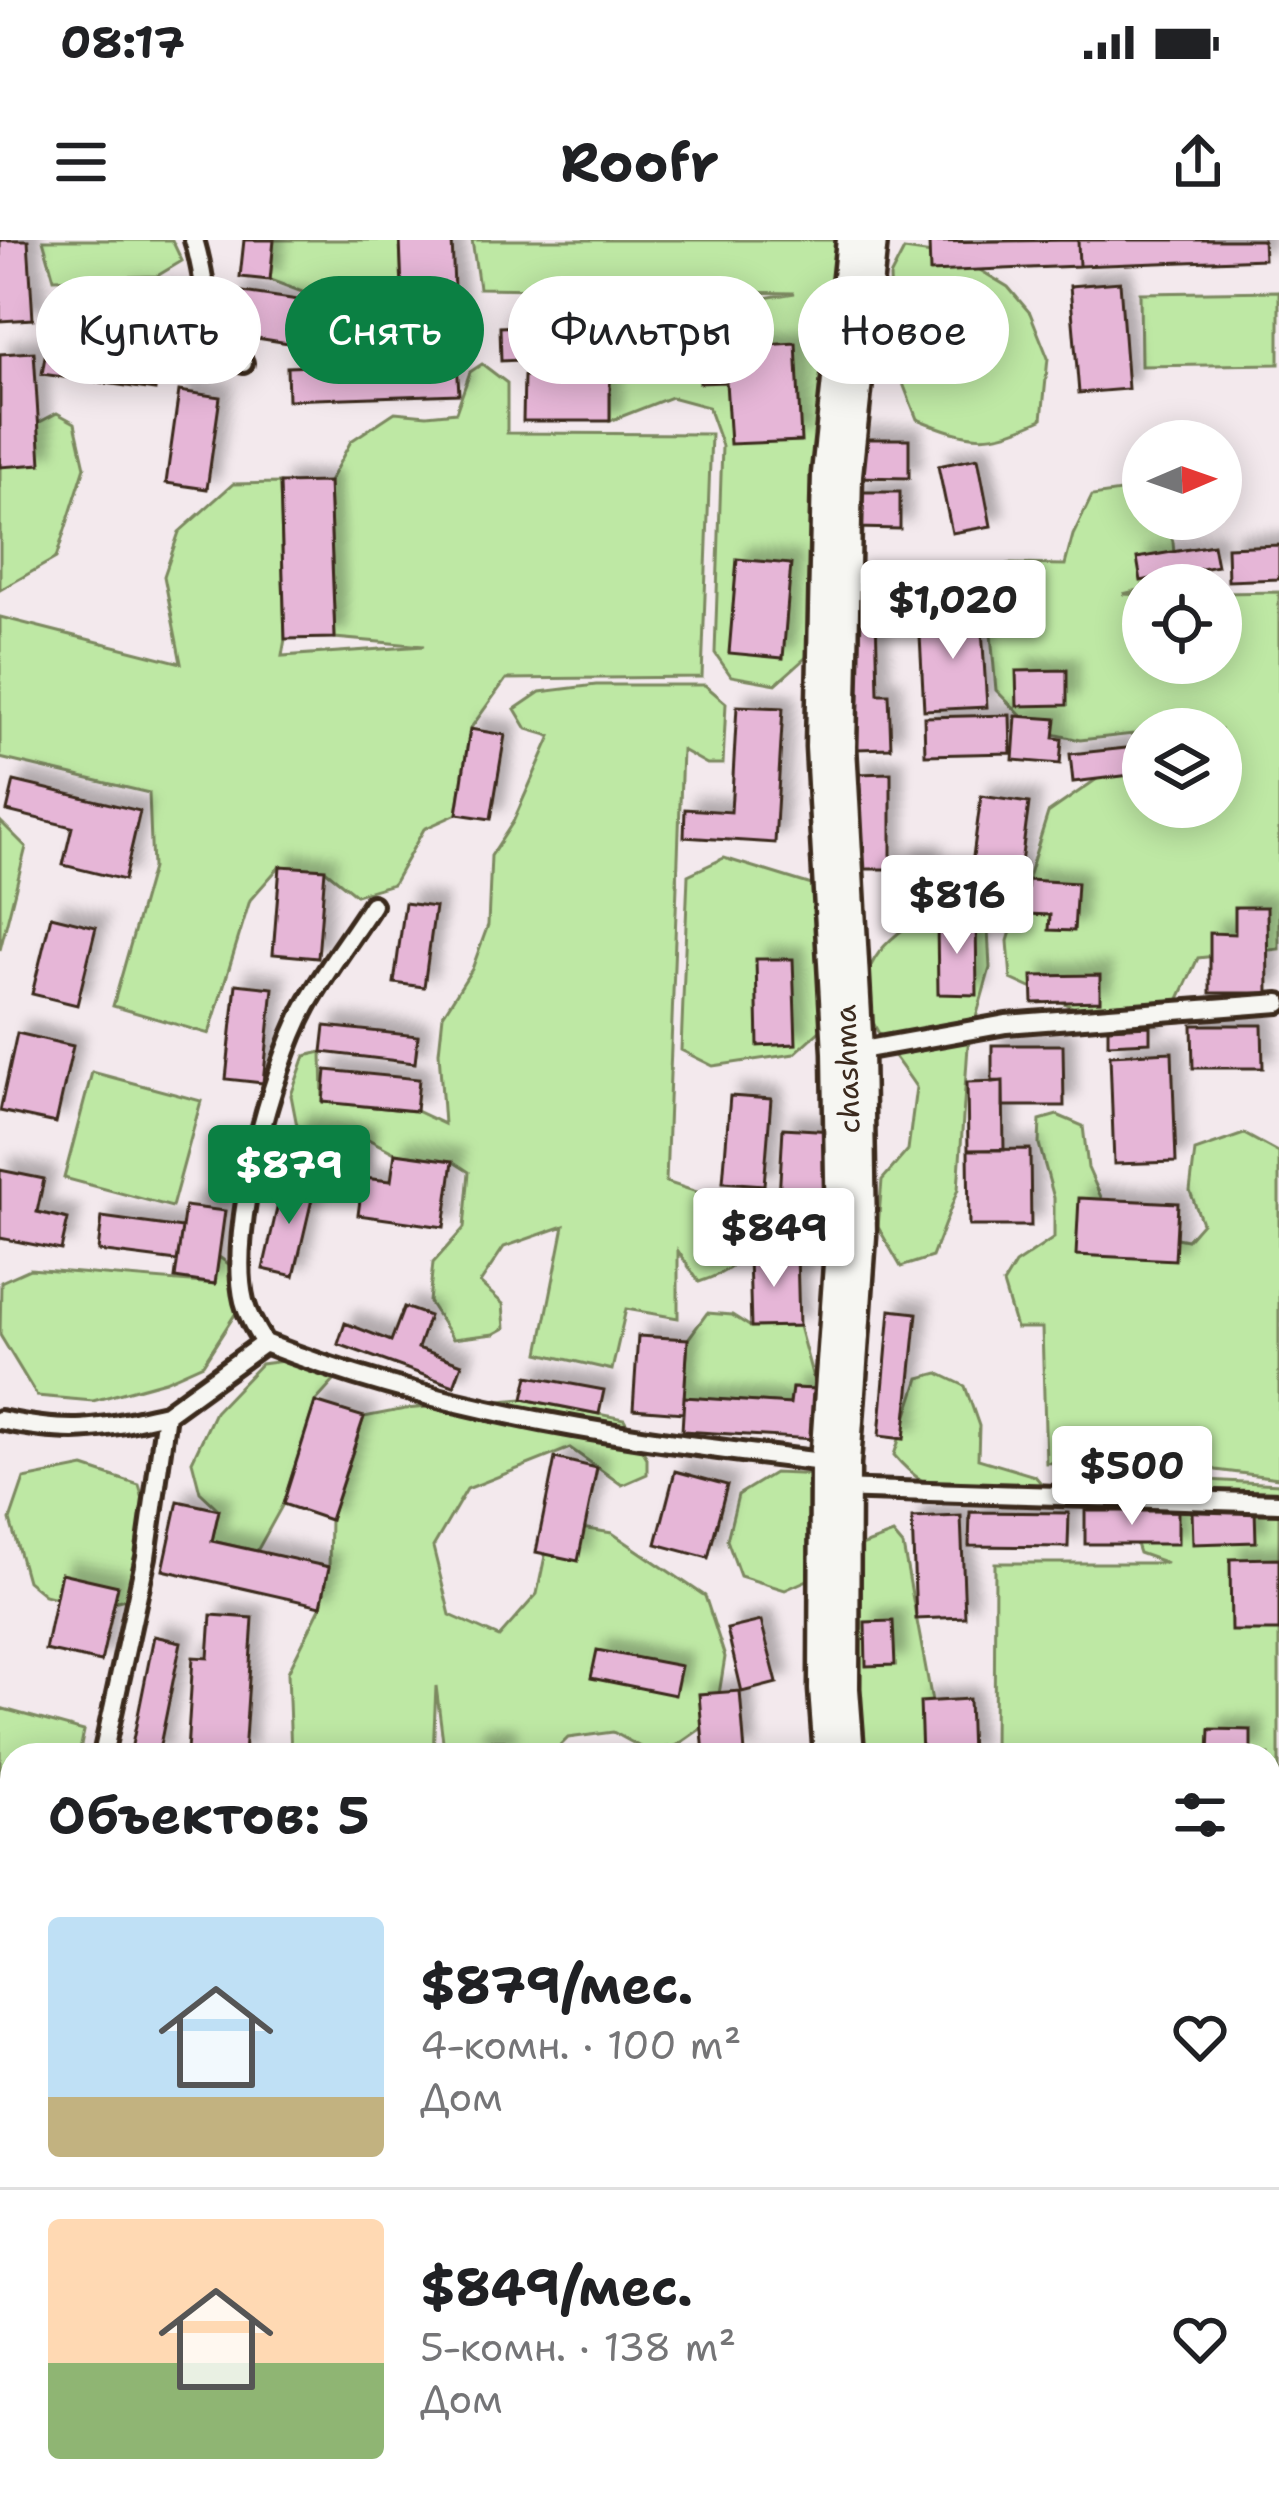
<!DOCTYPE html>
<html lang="ru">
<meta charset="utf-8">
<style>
body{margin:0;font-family:"Shantell Sans",sans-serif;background:#f6f6f6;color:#202124;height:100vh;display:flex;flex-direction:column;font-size:45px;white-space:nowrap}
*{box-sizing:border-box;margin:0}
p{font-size:39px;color:#757577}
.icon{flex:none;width:66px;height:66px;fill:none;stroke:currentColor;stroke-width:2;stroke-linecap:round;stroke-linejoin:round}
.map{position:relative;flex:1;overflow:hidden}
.drawer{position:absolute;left:0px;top:1503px;width:1281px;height:771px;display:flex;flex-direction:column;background:#fff;border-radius:36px 36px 0 0;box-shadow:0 6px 30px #0003}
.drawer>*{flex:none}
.hud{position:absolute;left:36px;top:36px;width:1209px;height:108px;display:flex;gap:24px}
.needle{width:78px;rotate:88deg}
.buttons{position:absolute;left:1122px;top:180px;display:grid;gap:24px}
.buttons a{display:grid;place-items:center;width:120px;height:120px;border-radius:50%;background:#fff;box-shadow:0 6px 30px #0003;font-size:60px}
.price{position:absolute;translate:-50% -102px;padding:0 27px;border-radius:12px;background:#fff;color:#222;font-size:39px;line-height:78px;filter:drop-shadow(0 3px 6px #0008)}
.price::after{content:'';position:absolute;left:50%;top:72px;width:36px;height:27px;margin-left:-18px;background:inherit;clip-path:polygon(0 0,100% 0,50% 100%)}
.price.current{background:#0b8043;color:#fff}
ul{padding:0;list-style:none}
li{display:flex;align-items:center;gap:36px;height:300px;padding:0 48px}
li+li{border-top:3px solid #e0e0e0}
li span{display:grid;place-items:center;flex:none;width:336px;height:240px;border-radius:12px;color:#555}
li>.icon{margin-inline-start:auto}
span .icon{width:144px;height:144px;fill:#fffc;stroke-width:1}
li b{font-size:51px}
h2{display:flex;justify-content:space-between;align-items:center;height:144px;padding:0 48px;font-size:51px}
.pill{padding:0 42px;border-radius:54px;background:#fff;box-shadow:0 6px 30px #0003;font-size:42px;line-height:108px}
.pill.current{background:#0b8043;color:#fff}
.status{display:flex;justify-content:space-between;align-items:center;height:84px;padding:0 60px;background:#fff;direction:ltr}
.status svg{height:33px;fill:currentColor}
header{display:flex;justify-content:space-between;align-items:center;height:156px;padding:0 48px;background:#fff;font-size:54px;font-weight:700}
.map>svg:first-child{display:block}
.green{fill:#bee8a4;stroke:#7c8961;stroke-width:3}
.building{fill:#e6b6d7;stroke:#3b2a1e;stroke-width:3;filter:url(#shadow)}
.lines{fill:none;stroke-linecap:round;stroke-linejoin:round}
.lane-casing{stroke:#3b2a1e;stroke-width:26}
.secondary-casing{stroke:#3b2a1e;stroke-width:57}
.lane{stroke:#f6f6f2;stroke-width:16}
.secondary{stroke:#f6f6f2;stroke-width:48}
.labels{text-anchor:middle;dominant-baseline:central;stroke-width:9;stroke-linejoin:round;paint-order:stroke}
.street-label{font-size:30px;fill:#3b2a1e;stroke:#f6f6f2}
</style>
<div class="status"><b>08:17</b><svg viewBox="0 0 49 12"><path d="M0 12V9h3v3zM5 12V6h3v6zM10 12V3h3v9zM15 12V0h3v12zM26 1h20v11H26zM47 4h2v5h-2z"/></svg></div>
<header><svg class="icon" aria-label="menu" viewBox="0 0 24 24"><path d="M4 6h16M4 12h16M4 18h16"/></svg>Roofr<svg class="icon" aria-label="share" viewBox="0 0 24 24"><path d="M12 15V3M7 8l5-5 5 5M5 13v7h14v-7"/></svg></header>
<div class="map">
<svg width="1279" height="2273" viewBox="0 0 1279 2273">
<defs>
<filter id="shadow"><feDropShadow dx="11" dy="-11" stdDeviation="6" flood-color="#0004"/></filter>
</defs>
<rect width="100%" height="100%" fill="#f3e9ed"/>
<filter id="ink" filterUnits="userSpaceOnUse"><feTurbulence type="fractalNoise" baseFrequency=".00833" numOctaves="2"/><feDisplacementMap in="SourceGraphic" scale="24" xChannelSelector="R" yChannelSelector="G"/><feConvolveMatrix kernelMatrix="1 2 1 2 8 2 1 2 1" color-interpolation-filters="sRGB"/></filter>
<g filter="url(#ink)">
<!-- green -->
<path class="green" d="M 43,0 L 172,0 L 182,21 L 157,36 L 54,39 Z
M 274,0 L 400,0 L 404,97 L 340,66 L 270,40 Z
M 472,0 L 877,0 L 879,97 L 847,310 L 812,412 L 776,444 L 731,436 L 715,413 L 722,206 L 708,167 L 671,157 L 610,181 L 610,136 L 621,115 L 619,81 L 795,53 L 479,48 Z
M 904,10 L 960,18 L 1008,47 L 1030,73 L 1048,118 L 1042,179 C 989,204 971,201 917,179 L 893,118 L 890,37 Z
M 1279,51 L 1279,124 L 1141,126 L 1140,53 Z
M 482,124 L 507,143 L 507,193 L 711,194 L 702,437 L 506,439 L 470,489 L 457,574 L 424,589 L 393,644 L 356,655 L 325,630 L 280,626 L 250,660 L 209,794 L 113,766 L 152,628 L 149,553 L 0,518 L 0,377 L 181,423 L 164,336 L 179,292 L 233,244 L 280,243 L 285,399 L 282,416 L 424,406 L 335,398 L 329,242 L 351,201 L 395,172 L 427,175 L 456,172 L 470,132 Z
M 57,173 L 75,183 L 85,227 L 56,318 L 0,350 L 0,227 L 38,183 Z
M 1134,250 L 1143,255 L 1143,279 L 1163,279 C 1180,304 1175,322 1159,345 L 1143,345 L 1143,349 L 1123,354 L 1143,355 L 1143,423 L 1221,423 L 1221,353 L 1279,352 L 1279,709 L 1198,718 L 1177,763 L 1079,770 L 1011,739 L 1008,701 L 1048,573 L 1143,507 L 1143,567 L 1221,567 L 1221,489 L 1143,489 L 1143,493 L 1080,500 L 1035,490 L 996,450 L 987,349 L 1007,324 L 1065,325 L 1073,295 L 1092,256 Z
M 596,445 L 705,445 L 726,463 L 723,524 L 707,524 L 682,510 L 666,942 L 746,968 L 763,992 C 746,1019 730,1032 699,1042 L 678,1011 L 678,1078 L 626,1069 L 612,1130 L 539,1113 L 564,986 L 504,1007 L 480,1043 L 503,1064 L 505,1088 L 494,1094 L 453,1099 L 429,1062 L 433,1023 L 464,988 L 469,932 L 452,921 L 395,913 L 366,898 L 297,886 L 291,855 L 305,816 L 322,812 L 323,862 L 416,871 L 444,884 L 439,812 L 443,775 L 472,729 L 488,685 L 491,616 L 513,582 L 551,496 L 527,489 L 515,469 L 540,452 Z
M 0,581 L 26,607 L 0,710 Z
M 724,618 L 815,646 L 832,780 L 794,814 L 713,826 L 681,810 L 688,635 Z
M 965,655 L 987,670 L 990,728 L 968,806 L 958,949 L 932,1017 L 901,1027 L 878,987 L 882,940 L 908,910 L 916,847 C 902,825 879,800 870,775 C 846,712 918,677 965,655 Z
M 92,832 L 201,861 L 172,967 L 64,938 Z
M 1057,875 L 1083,886 L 1088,928 L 1114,986 L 1187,1000 L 1202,983 L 1190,951 L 1195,911 L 1244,894 L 1279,913 L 1279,1238 L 1216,1230 L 1191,1217 L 1046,1223 L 1042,1088 L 1016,1088 L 1003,1044 L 1015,1024 L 1054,998 L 1054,958 L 1039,904 L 1040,880 Z
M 219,1017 L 237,1030 L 239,1068 L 203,1124 L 165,1141 L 93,1161 L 37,1156 L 0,1095 L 1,1042 L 30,1029 L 214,1044 Z
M 707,1073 L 732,1075 L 751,1087 L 799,1086 L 816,1149 L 792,1148 L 790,1164 L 684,1157 L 688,1099 Z
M 291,1120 L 334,1141 L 315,1162 L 283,1264 L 257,1311 L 212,1301 L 219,1270 L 200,1252 L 192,1221 L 215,1172 L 261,1124 Z
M 938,1133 L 965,1146 L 979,1186 L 978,1219 L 1035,1236 L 1041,1243 L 1030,1259 C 978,1271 929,1257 894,1215 L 919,1138 Z
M 523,1159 L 624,1179 L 647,1218 L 647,1234 L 622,1245 L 570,1208 L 467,1249 L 433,1307 L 450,1375 L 499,1397 L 537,1354 L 549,1297 L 569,1286 L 612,1293 L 705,1356 L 725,1417 L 715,1479 L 676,1506 L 646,1510 L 613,1492 L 568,1498 L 551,1515 L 449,1515 L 443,1501 L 436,1446 L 433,1515 L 291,1515 L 288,1432 L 321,1366 L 329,1327 L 330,1280 L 364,1177 L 405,1169 Z
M 84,1227 L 139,1245 L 147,1273 L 126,1359 L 92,1367 L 44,1355 L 27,1341 L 10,1280 L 24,1239 Z
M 774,1233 L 823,1235 L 814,1337 L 785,1350 L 740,1336 L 727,1300 L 738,1255 Z
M 1188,1239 L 1279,1244 L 1279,1744 L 1269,1746 L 1269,1515 L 994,1515 L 995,1323 L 1167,1323 L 1139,1313 L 1130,1286 L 1151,1244 Z
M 893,1294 L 903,1306 L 942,1515 L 825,1515 L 848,1346 L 861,1306 Z
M 0,1468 L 84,1491 L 79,1515 L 12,1515 L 12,1558 L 0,1555 Z
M 12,1864 L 12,2262 L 889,2262 L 889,2273 L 0,2273 L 0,1866 Z
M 1269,2171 L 1279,2178 L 1279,2273 L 978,2273 L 986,2262 L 1269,2262 Z"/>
<!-- building -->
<path class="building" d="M 0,0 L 28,0 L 33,79 L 0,81 Z
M 244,0 L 274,0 L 270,40 L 240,37 Z
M 400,0 L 452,0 L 456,95 L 404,97 Z
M 1078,0 L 1079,26 L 930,32 L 929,2 Z
M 1078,0 L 1263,0 L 1264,19 L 1079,26 Z
M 1120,42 L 1128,149 L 1079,153 L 1070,46 Z
M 124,50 L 195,57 L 192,88 L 122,82 Z
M 236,51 L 340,66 L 333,110 L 231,94 Z
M 619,81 L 621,115 L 501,121 L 500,87 Z
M 50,87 L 112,96 L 105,143 L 42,134 Z
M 112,96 L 161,103 L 155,150 L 105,143 Z
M 796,103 L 801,201 L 730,204 L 726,142 L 700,143 L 698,109 Z
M 34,112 L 41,224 L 0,227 L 0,114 Z
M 457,121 L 459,154 L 288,160 L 287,127 Z
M 524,136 L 610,136 L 610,181 L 523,181 Z
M 179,151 L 220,157 L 207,249 L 166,243 Z
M 856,199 L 909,199 L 909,238 L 855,237 Z
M 978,218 L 991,286 L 952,293 L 938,226 Z
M 329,242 L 335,398 L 285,399 L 280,243 Z
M 855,252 L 900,252 L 900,289 L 855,288 Z
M 1213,305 L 1217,326 L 1141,341 L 1137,318 Z
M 1279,305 L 1279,339 L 1228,341 L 1227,307 Z
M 737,319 L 791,324 L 783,418 L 729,413 Z
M 891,345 L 892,371 L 876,371 L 878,454 L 889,454 L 891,508 L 856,509 L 852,346 Z
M 981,373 L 987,467 L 924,470 L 919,377 Z
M 1067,430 L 1067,465 L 1017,466 L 1016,431 Z
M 737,466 L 783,468 L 775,603 L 684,597 L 685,569 L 731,572 Z
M 1010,475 L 1011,513 L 925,515 L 924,477 Z
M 1016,476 L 1056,479 L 1054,498 L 1062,499 L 1060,524 L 1013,520 Z
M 470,489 L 505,495 L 491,579 L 457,574 Z
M 1136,507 L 1139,534 L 1073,542 L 1070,514 Z
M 891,533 L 891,629 L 856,629 L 856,534 Z
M 14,541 L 140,571 L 124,640 L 63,625 L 72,587 L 7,571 Z
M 981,556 L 1029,563 L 1017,653 L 969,647 Z
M 901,617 L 930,617 L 930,660 L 901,660 Z
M 280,626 L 325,629 L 318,718 L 273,714 Z
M 1028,640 L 1077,643 L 1074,691 L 1049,690 L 1050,675 L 1026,674 Z
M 405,663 L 435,667 L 424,747 L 394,743 Z
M 1235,667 L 1267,667 L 1268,753 L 1210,753 L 1210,693 L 1235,694 Z
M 51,676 L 96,687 L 77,765 L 32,754 Z
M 937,679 L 976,679 L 977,755 L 938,754 Z
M 756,719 L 793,719 L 796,804 L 758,806 Z
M 1100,735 L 1100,761 L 1033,763 L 1032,736 Z
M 236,744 L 273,748 L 263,843 L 226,839 Z
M 1192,785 L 1262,785 L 1263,828 L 1193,828 Z
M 325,786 L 418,796 L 415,823 L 322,812 Z
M 1150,786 L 1150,802 L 1108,804 L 1108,788 Z
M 17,793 L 73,806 L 56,883 L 0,871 Z
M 992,805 L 1063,805 L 1064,866 L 1003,866 L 1003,841 L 992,842 Z
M 1172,812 L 1176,922 L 1114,924 L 1110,815 Z
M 326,830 L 419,839 L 416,871 L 323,862 Z
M 1003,841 L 1004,910 L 968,910 L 967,842 Z
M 730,856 L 771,859 L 764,945 L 723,942 Z
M 297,886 L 366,898 L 359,941 L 289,929 Z
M 783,888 L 832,891 L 828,961 L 779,958 Z
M 1030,909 L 1031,986 L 969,986 L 968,910 Z
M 395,913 L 453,921 L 444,987 L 358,975 L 363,938 L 391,941 Z
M 0,930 L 44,939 L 37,972 L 68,979 L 61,1010 L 0,998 Z
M 284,938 L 315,946 L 294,1036 L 263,1029 Z
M 1079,958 L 1178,963 L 1175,1020 L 1076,1015 Z
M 185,966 L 225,971 L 215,1044 L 175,1038 Z
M 102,977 L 182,988 L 177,1021 L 98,1011 Z
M 797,1013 L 799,1086 L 751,1087 L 749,1015 Z
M 404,1067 L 429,1076 L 418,1108 L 462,1124 L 454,1146 L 338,1104 L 345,1083 L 391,1101 Z
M 890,1070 L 917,1073 L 904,1199 L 879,1196 Z
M 638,1096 L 688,1099 L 683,1173 L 633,1169 Z
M 528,1136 L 604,1150 L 599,1174 L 523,1159 Z
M 792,1148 L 816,1149 L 813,1199 L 682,1191 L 684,1157 L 790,1164 Z
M 315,1162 L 364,1177 L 330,1280 L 283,1264 Z
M 555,1218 L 597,1228 L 578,1321 L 536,1312 Z
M 675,1231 L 727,1245 L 708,1318 L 656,1304 Z
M 178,1261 L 219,1270 L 212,1301 L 329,1327 L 321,1366 L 163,1330 Z
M 1255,1269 L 1256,1302 L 1193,1304 L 1192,1271 Z
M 1085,1271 L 1178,1271 L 1178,1304 L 1085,1304 Z
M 970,1272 L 1069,1273 L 1068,1307 L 969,1306 Z
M 961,1276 L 965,1377 L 916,1379 L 912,1278 Z
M 1279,1318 L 1279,1391 L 1231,1391 L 1230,1319 Z
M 61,1333 L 118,1346 L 101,1422 L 45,1410 Z
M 211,1375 L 253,1378 L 244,1515 L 187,1512 L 193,1417 L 208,1418 Z
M 761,1381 L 777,1443 L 742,1452 L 727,1389 Z
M 893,1381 L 895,1425 L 866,1426 L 865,1382 Z
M 154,1396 L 181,1402 L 158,1515 L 130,1515 Z
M 597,1410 L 681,1426 L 675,1455 L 591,1438 Z
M 740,1451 L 745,1513 L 704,1515 L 699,1454 Z
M 969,1459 L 971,1515 L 922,1515 L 920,1462 Z
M 1210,1489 L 1251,1490 L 1251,1515 L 1209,1515 Z
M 474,1501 L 504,1501 L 504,1515 L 474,1515 Z
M 0,1574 L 12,1577 L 12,1598 L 0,1595 Z
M 0,1703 L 12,1703 L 12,1727 L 0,1728 Z
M 1279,1853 L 1279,1888 L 1269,1893 L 1269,1859 Z
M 12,1898 L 12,2071 L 0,2071 L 0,1899 Z
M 1269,2043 L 1279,2049 L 1276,2075 L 1279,2116 L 1269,2109 Z"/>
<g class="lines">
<!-- lane casing -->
<g class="lane-casing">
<path id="lane" d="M 194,0 C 210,49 199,86 243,123
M 851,812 L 1006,784 L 1279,763
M 264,1103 C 447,1175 637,1200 831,1223
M 0,1180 C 72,1195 95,1190 166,1174
M 837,1249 L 1279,1263
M 103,1515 L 146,1317 L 166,1174 L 264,1103 C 255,1089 248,1077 244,1061 C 227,992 272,829 306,766 C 325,731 351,698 372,665
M 0,1740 L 12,1740
M 1269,1772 L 1279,1768"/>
</g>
<!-- secondary casing -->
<g class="secondary-casing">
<path id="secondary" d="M 839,1515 L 834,1449 L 835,1223 L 851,996 L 848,812 L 831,507 L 837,234 L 862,0
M 922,2262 L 923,2273"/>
</g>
<!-- lane -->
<use href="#lane" class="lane"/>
<!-- secondary -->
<use href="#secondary" class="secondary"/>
</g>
</g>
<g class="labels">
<!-- street labels -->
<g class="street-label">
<text transform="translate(847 829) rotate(-92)">сhashma</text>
</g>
</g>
</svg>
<div class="buttons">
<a><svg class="needle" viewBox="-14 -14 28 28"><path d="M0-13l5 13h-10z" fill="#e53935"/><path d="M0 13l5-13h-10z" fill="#757577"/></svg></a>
<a><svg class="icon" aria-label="locate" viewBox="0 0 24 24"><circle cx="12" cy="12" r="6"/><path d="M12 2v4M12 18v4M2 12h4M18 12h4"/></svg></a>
<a><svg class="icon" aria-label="layers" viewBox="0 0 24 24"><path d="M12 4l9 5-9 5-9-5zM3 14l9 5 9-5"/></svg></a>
</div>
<b class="price" style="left:953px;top:422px">$1,020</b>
<b class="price" style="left:957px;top:717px">$816</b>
<b class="price current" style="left:289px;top:987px">$879</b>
<b class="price" style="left:774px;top:1050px">$849</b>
<b class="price" style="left:1132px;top:1288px">$500</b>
<div class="hud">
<a class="pill">Купить</a>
<a class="pill current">Снять</a>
<a class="pill">Фильтры</a>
<a class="pill">Новое</a>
</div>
<section class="drawer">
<h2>Объектов: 5<svg class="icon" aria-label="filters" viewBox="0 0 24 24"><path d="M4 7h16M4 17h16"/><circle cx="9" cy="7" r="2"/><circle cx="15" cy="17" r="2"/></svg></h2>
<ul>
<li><span style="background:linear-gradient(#bfe0f5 75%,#c2b280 0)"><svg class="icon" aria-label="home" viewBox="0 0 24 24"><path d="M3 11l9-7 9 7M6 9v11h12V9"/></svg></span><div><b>$879/мес.</b><p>4-комн. · 100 m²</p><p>Дом</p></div><svg class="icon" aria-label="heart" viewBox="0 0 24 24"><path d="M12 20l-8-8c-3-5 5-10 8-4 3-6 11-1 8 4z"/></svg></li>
<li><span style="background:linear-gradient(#ffd9b3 60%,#8fb573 0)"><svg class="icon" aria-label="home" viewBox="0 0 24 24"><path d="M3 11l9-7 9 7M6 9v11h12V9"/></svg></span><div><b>$849/мес.</b><p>5-комн. · 138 m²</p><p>Дом</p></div><svg class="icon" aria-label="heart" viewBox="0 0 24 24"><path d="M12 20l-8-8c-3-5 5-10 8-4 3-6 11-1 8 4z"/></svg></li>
</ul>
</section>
</div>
